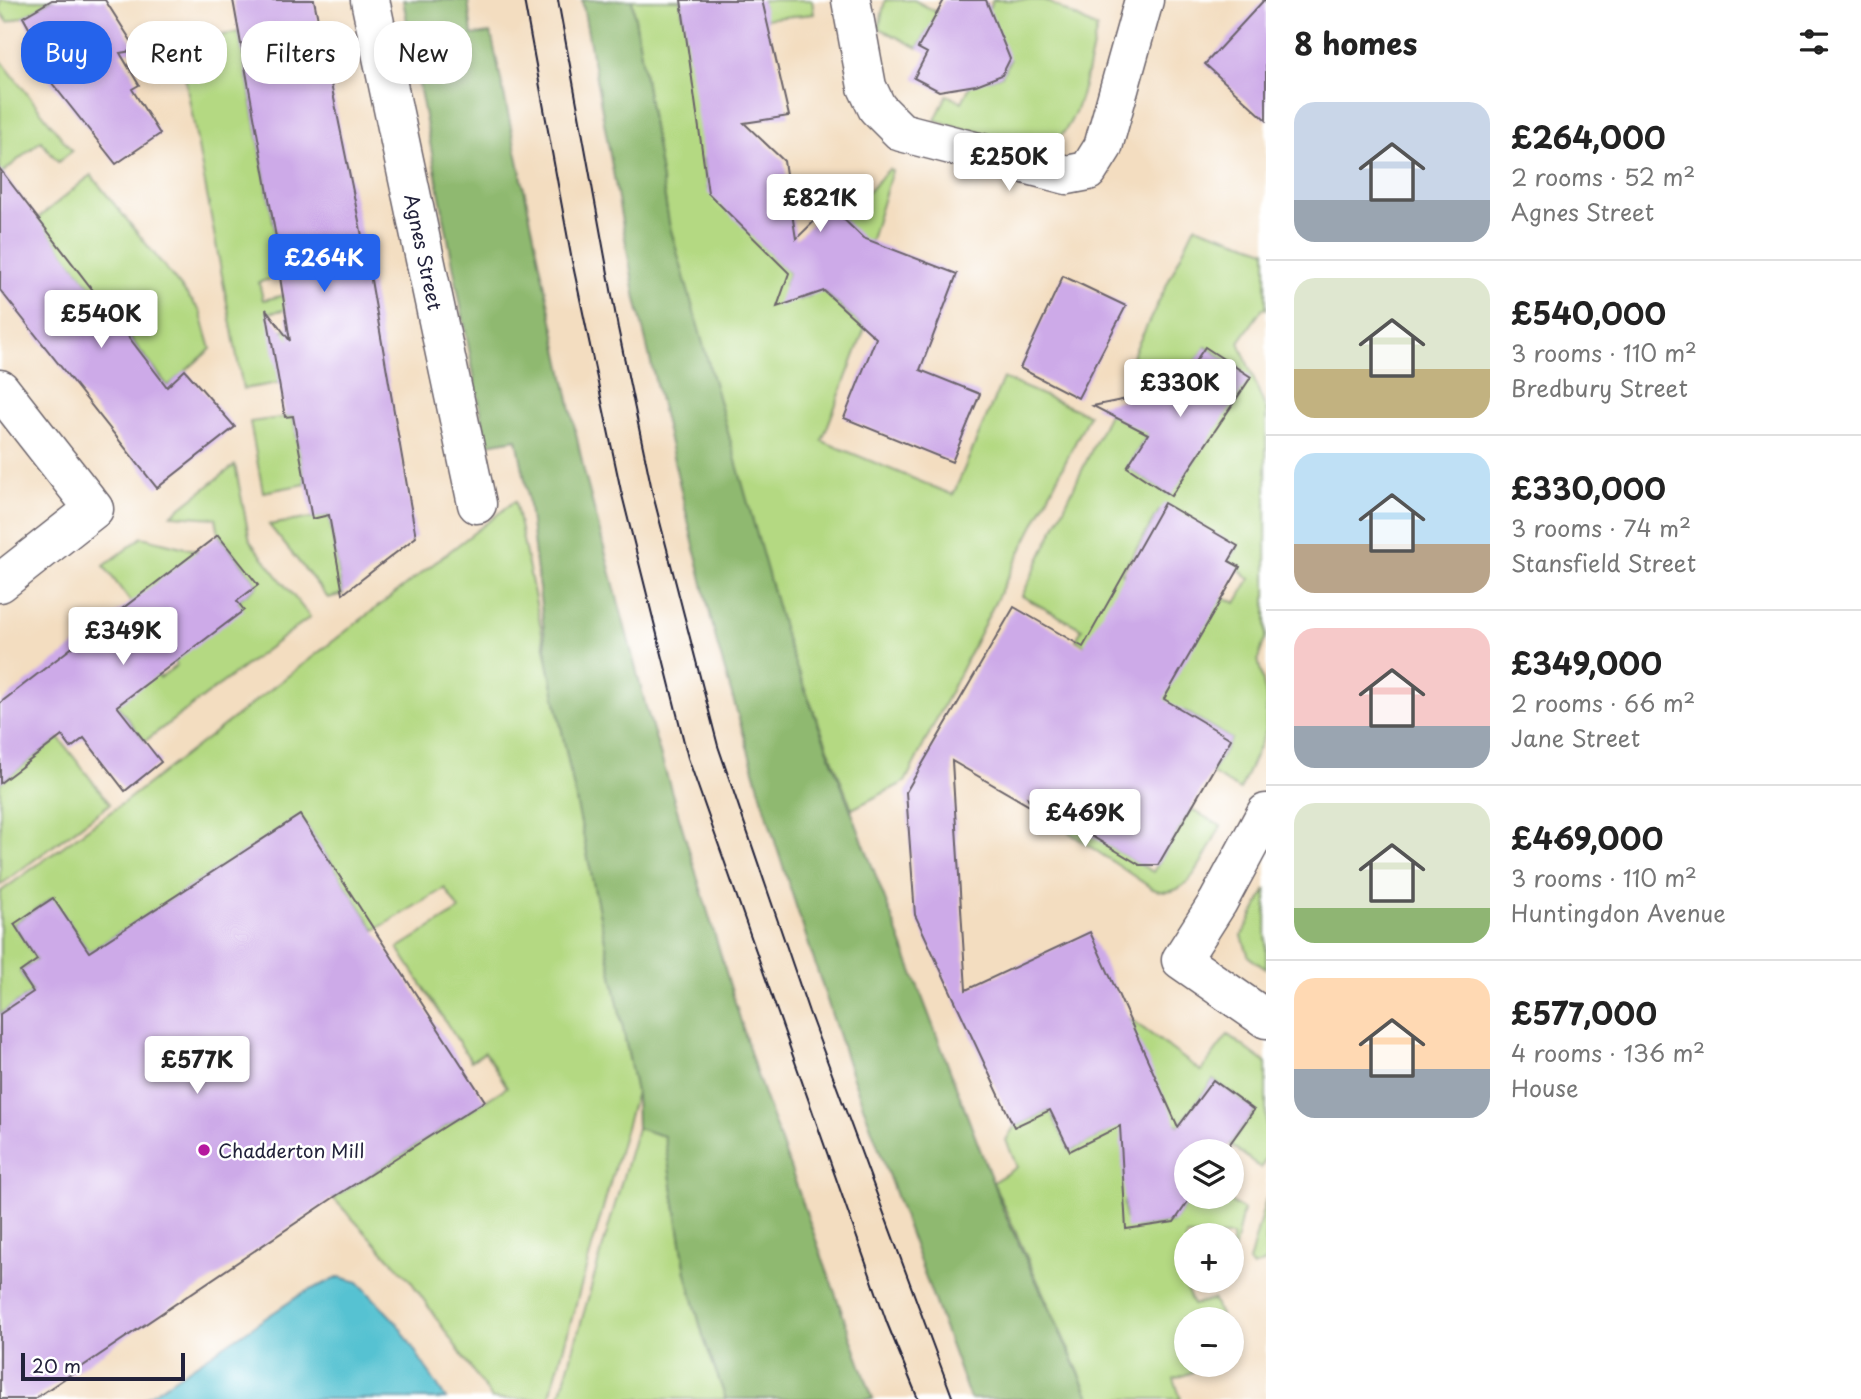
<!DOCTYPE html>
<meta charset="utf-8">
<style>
body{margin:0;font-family:"Playpen Sans",sans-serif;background:#f2f2f2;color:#222;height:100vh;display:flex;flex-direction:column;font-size:26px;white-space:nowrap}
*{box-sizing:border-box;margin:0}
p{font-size:23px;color:#767676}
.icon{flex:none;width:38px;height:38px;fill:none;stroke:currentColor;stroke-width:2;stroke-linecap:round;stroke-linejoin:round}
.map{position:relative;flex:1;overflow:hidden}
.side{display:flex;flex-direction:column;background:#fff;width:595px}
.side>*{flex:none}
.hud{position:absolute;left:21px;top:21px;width:665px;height:63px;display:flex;gap:14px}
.buttons{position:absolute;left:1174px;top:1139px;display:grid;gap:14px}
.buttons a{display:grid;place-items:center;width:70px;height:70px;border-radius:50%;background:#fff;box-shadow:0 4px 10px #0003;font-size:35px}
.scale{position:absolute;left:21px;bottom:18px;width:164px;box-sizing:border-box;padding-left:7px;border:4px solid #22223b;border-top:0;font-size:19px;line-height:24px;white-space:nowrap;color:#22223b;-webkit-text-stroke:5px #fff;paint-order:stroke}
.price{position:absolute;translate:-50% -60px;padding:0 16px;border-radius:7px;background:#fff;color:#222;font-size:23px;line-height:46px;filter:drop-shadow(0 2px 4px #0008)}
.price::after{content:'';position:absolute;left:50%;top:42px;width:21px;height:16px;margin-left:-10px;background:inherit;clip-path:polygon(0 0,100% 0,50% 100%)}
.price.on{background:#2563eb;color:#fff}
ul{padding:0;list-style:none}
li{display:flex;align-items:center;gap:21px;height:175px;padding:0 28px}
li+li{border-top:2px solid #e0e0e0}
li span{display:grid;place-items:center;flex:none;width:196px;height:140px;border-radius:21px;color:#555}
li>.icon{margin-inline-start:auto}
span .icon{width:84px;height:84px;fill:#fffc;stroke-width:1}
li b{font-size:30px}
h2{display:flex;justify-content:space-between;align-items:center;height:84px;padding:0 28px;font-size:30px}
.pill{padding:0 24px;border-radius:28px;background:#fff;box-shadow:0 4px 10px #0003;font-size:24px;line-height:63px}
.pill.on{background:#2563eb;color:#fff}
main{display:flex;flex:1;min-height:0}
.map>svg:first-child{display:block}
.green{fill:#b4d982;stroke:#6b7e5e;stroke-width:2}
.forest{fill:#8fb970;stroke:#586e56;stroke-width:2}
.water{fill:#57c2d2;stroke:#3c7286;stroke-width:2}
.building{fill:#cdaae8}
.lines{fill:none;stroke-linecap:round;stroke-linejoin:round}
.minor-casing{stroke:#6b636a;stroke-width:41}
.minor{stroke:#fff;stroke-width:38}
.tram{stroke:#22223b;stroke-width:2}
.poi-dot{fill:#b5179e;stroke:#fff;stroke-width:2.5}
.labels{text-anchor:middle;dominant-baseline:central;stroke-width:5;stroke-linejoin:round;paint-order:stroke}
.street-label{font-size:19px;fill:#22223b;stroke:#fff}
.poi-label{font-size:19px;fill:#22223b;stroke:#fff;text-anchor:start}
</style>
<main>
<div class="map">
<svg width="1266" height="1399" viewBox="0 0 1266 1399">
<rect width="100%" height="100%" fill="#fff"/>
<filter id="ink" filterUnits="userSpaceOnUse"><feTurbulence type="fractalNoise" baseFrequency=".0143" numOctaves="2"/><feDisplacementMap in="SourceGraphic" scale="14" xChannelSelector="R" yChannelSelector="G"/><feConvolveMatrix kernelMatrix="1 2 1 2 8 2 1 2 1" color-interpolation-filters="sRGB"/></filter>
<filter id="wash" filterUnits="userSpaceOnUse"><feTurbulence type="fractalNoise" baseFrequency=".00686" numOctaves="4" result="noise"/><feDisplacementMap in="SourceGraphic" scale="28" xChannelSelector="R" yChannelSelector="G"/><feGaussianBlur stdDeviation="1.57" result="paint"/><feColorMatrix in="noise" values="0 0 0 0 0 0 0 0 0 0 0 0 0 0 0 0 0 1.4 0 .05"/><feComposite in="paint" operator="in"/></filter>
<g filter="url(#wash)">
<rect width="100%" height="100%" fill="#f3ddc0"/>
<!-- green -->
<path class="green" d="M 0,0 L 52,0 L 23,17 L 8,22 L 0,11 Z
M 632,0 L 681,0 L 683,18 L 702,17 L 725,155 L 703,159 L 708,189 L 789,273 L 785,285 L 799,300 L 810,296 L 819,287 L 865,328 L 822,441 L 953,495 L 1003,378 L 1089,415 L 905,782 L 852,809 L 788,645 L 703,351 L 669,223 Z
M 762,0 L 812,0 L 814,14 L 764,19 Z
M 885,0 L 914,0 L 946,17 L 927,32 L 918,48 L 879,28 Z
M 993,0 L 1045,0 L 1097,28 C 1089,59 1079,151 1034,148 C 1006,145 963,128 935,120 L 947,95 L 962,102 L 976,74 L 988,80 L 1002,75 L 1010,60 L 976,32 Z
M 239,32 L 283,276 L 259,282 L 263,300 L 286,295 L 289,309 L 269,313 L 272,332 L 293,328 L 302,379 L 243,389 L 179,44 Z
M 0,59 L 72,151 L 58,162 L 41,141 L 2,173 L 0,170 Z
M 889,169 L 892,171 L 866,256 L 843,219 Z
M 91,175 L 200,311 L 211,349 L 168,386 L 37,219 Z
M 1195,226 L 1266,250 L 1266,309 L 1263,308 L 1239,342 L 1266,410 L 1266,636 L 1258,659 L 1266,696 L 1266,731 L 1240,790 L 1211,773 L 1231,739 L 1185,711 L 1120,721 L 1222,596 L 1236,603 L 1250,579 L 1229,561 L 1238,547 L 1189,529 L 1159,511 L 1122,573 L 1143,587 L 1124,669 L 1076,640 L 1082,629 L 1022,596 L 1114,403 L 1152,428 L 1127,467 L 1170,495 L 1196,457 L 1218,369 L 1224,359 L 1206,347 L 1174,393 L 1129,363 Z
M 293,416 L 306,484 L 263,492 L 250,422 Z
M 235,465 L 250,541 L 310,617 L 145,741 L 113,700 L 152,671 L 160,678 L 177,665 L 104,566 L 142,537 L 198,551 L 243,610 L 237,601 L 258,585 L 219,535 L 216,518 L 171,515 Z
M 515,501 L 636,1092 L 549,1399 L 492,1399 L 410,1280 L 333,1198 L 507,1087 L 485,1052 L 471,1061 L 398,948 L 459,910 L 445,888 L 375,930 L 300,816 L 89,952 L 52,898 L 14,924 L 37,960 L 20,972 L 33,992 L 0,1014 L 0,892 L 123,803 Z
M 329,515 L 343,594 L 328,598 L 269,525 Z
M 59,738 L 110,804 L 0,885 L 0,783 Z
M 1111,761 L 1107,845 L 1153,872 L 1191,809 L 1221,826 C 1206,851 1189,905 1153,889 L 1070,833 Z
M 1266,889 L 1266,969 L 1249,957 L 1242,936 Z
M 1129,1018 L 1201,1071 L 1228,1035 L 1266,1063 L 1266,1158 L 1261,1168 L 1230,1144 L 1255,1111 L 1213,1080 L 1179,1126 L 1163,1113 L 1162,1150 L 1124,1202 L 1125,1218 L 1138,1227 L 1173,1222 L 1191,1197 L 1225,1197 L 1243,1210 L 1232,1261 L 1232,1236 L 1186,1236 L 1186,1281 L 1204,1281 L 1186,1288 L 1193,1305 L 1213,1299 L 1222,1319 L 1186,1320 L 1186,1365 L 1192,1365 L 1195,1371 L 1174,1379 L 1181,1399 L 1091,1399 L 993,1182 L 1017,1167 L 1006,1140 L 1014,1127 L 1050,1110 L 1070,1151 L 1111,1130 L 1095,1098 Z
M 637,1128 L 664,1136 L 686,1273 L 704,1339 L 726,1399 L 559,1399 Z
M 1266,1198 L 1266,1262 L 1253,1267 L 1249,1262 Z"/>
<!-- forest -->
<path class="forest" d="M 403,0 L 468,0 L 472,35 L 491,33 L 584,471 L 646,707 L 757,1075 L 873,1399 L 726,1399 L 704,1339 L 686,1273 L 664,1136 L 637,1128 L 636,1092 L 548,663 L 527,490 L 517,439 L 487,444 Z
M 582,0 L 632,0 L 669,223 L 788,645 L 1004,1212 L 1091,1399 L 970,1399 L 849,1067 L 776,845 L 717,644 L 636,299 Z"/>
<!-- water -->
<path class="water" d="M 339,1277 L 358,1282 L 397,1323 L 446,1399 L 144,1399 L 303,1293 Z"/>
<g id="blocks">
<!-- building -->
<path class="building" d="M 52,0 L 105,0 L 137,50 L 120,53 L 139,85 L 132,89 L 160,134 L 116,164 L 44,73 L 51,68 L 23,17 Z
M 233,0 L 314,0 L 371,280 L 416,537 L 343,594 L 329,515 L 312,519 L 293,416 L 285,417 L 266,309 L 290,341 L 280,277 L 283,276 Z
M 681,0 L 762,0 L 789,116 L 744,123 L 784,161 L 796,239 L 830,206 L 863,238 L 957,274 L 920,370 L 980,394 L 952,462 L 844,418 L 876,338 L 824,291 L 777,307 L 789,273 L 708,193 Z
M 944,0 L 986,0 L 1010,59 L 1002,75 L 976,85 L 939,91 L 914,78 L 927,53 L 918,48 Z
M 1264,0 L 1266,0 L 1266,120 L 1205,64 Z
M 0,169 L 167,387 L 185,370 L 235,427 L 157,488 L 0,290 Z
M 1063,276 L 1126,306 L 1078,398 L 1020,368 Z
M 1205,347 L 1251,377 L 1171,496 L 1127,467 L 1148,434 L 1093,406 L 1170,390 L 1174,393 Z
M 1164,503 L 1238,546 L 1229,561 L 1240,567 L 1164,699 L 1231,739 L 1158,865 L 1140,865 L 1028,798 L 1033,808 L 952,761 L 966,990 L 1090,932 L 1178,1127 L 1213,1080 L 1254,1110 L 1224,1152 L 1186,1152 L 1186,1197 L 1191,1197 L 1174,1222 L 1126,1229 L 1120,1126 L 1070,1151 L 1050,1110 L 1014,1127 L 915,915 L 906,792 L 1014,607 L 1083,647 Z
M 218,535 L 258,585 L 237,601 L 244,610 L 117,706 L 161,762 L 125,791 L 84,738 L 71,748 L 62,736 L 0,783 L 0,703 Z
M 300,815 L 485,1101 L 333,1198 L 34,1399 L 0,1399 L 0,1014 L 33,992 L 20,972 L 37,960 L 14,924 L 53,898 L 89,952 Z"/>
</g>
</g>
<g filter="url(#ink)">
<use href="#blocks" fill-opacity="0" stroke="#6b636a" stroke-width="2"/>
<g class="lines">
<!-- minor casing -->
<g class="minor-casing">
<path id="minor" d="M 370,0 L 477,504
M 851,0 L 867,87 L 877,108 L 901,132 L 1067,175 L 1088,171 L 1103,147 L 1144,0
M 0,389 L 94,509 L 0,583
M 1266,813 L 1218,902 L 1181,960 L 1266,1019"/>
</g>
<!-- minor -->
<use href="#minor" class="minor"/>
<!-- tram -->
<path class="tram" d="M 524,0 L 572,261 L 621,491 L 688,758 L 887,1323 L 918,1399
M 558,0 L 618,328 L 653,495 L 718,746 L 809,1012 L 953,1399"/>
</g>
</g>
<!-- markers -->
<circle class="poi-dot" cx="204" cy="1150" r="7"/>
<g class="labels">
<!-- street labels -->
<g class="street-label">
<text transform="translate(424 252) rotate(78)">Agnes Street</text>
</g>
<!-- poi labels -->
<g class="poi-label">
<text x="218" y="1150">Chadderton Mill</text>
</g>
</g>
</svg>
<div class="buttons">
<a><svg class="icon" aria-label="layers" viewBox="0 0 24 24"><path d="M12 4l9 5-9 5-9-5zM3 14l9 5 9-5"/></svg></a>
<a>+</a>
<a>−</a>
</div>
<div class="scale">20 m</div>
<b class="price" style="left:1009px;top:193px">£250K</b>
<b class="price" style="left:820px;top:234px">£821K</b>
<b class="price on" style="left:324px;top:294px">£264K</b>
<b class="price" style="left:101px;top:350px">£540K</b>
<b class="price" style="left:1180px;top:419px">£330K</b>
<b class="price" style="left:123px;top:667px">£349K</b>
<b class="price" style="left:1085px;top:849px">£469K</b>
<b class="price" style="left:197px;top:1096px">£577K</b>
<div class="hud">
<a class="pill on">Buy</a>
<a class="pill">Rent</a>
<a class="pill">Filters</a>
<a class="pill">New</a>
</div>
</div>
<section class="side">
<h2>8 homes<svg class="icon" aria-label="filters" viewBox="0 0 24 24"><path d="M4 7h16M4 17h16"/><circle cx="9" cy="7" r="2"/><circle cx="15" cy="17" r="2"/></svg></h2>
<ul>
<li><span style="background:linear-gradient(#c9d6e8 70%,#9aa5b1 0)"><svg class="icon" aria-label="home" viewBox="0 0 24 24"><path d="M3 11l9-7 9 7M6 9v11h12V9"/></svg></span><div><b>£264,000</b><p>2 rooms · 52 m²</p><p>Agnes Street</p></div></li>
<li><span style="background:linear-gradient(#dfe7d0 65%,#c2b280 0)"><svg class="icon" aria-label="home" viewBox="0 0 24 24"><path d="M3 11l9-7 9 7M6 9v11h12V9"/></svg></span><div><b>£540,000</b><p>3 rooms · 110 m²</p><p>Bredbury Street</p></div></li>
<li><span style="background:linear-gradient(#bfe0f5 65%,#b9a48a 0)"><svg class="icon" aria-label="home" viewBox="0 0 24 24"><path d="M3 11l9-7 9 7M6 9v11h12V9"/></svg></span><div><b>£330,000</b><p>3 rooms · 74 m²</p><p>Stansfield Street</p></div></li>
<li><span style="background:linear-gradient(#f6c9c9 70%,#9aa5b1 0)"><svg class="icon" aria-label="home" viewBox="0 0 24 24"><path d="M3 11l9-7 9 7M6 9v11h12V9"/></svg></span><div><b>£349,000</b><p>2 rooms · 66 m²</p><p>Jane Street</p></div></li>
<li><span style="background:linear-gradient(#dfe7d0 75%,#8fb573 0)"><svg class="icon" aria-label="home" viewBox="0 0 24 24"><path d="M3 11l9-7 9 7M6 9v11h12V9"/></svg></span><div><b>£469,000</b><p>3 rooms · 110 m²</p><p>Huntingdon Avenue</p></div></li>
<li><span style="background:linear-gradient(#ffd9b3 65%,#9aa5b1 0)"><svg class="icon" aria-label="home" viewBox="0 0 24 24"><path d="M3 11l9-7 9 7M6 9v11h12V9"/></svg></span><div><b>£577,000</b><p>4 rooms · 136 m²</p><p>House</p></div></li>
</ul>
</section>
</main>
